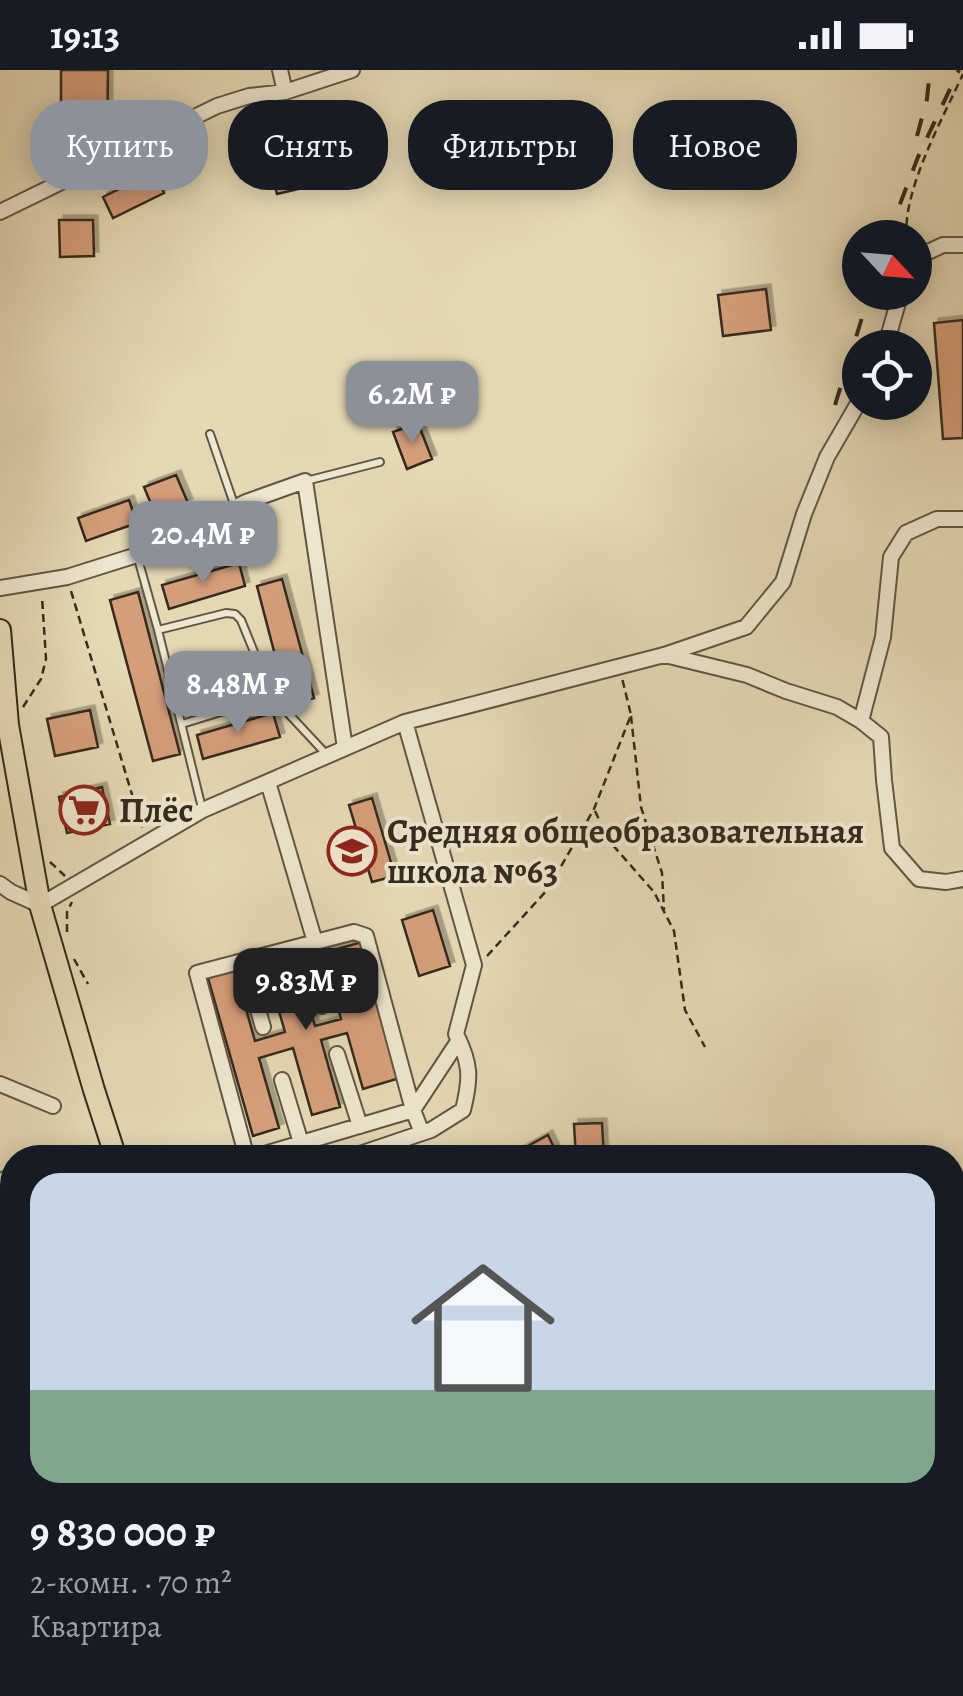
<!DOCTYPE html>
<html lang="ru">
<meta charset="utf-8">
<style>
body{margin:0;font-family:Alegreya,serif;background:#20242c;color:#f1f3f6;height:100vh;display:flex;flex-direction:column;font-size:38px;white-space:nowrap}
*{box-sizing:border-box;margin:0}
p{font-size:32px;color:#9ea1a6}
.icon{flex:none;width:55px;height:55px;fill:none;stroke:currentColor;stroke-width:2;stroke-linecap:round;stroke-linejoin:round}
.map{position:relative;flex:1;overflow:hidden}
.panel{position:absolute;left:0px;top:1075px;width:965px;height:552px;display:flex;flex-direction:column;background:#171b24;border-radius:40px 40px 0 0;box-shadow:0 5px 25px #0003}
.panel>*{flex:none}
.guide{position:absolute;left:30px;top:30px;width:905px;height:90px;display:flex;gap:20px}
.needle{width:65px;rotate:116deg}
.tools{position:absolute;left:842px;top:150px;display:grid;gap:20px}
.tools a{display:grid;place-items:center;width:90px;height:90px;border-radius:50%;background:#171b24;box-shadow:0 5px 25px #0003;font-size:50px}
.price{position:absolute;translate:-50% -85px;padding:0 22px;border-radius:20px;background:#8c9099;color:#fff;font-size:32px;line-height:65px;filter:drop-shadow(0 2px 5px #0008)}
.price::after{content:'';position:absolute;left:50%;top:60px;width:30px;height:22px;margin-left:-15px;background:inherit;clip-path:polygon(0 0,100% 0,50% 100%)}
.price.current{background:#222;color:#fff}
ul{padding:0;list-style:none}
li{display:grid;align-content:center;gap:20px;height:530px;padding:0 30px}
li span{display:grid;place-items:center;height:310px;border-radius:30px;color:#555}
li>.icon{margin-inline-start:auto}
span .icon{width:180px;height:180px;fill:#fffc;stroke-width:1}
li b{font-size:42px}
.chip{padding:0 35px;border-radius:40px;background:#171b24;box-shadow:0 5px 25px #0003;font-size:35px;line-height:90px}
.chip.current{background:#8c9099;color:#fff}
.status{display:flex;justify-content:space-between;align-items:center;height:70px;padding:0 50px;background:#171b24;direction:ltr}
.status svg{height:28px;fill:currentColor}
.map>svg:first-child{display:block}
.building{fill:#d59e7a;stroke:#342a1e;stroke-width:2.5;filter:url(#shadow)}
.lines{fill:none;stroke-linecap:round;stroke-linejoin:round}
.service-casing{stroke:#605644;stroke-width:10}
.minor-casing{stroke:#605644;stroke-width:18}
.primary-casing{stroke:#342a1e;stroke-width:24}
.path{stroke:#342a1e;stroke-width:2.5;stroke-dasharray:8 5;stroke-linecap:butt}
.service{stroke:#eee6ce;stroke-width:6}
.minor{stroke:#eee6ce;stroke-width:14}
.primary{stroke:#e5d9b4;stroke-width:20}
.rail{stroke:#342a1e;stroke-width:4;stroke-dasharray:18 18;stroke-linecap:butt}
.labels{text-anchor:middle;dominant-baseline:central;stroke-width:8;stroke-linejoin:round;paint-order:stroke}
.poi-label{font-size:35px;font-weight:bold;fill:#342a1e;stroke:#eee6ce;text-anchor:start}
</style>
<div class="status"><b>19:13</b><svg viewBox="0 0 49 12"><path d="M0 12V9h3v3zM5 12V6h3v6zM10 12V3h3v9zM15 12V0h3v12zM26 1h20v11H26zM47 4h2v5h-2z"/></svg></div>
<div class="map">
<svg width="963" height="1626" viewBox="0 0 963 1626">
<defs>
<filter id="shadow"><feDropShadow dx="4.5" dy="-4.5" stdDeviation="0" flood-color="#0004"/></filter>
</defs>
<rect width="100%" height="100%" fill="#e5d9b4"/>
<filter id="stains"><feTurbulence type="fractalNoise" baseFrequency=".002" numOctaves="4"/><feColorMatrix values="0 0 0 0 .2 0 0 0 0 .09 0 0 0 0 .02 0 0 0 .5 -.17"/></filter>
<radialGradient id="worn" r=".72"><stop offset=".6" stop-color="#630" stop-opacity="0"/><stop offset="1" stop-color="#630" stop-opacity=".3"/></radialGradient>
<!-- building -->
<path class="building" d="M 61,0 L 108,0 L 107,76 L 61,76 Z
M 282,54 L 298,119 L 277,124 L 260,59 Z
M 154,102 L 164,123 L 113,148 L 103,127 Z
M 59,150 L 93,150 L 94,186 L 60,187 Z
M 766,219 L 771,260 L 723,266 L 718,225 Z
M 963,250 L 963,368 L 943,369 L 934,253 Z
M 418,353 L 432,389 L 407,399 L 393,362 Z
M 176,405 L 188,433 L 156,446 L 144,417 Z
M 129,430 L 137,453 L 86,471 L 78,448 Z
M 239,493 L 245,516 L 169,539 L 162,515 Z
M 282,509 L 314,628 L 288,635 L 257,516 Z
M 138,522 L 180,684 L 153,691 L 110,530 Z
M 90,640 L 98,677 L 55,686 L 47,649 Z
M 273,643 L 280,667 L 203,689 L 197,665 Z
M 102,717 L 110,754 L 67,763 L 59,727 Z
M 372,728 L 395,806 L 372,812 L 349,735 Z
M 433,840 L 450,896 L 419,906 L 402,850 Z
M 362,872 L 400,1008 L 363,1019 L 347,963 L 321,970 L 340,1037 L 312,1045 L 293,978 L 259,988 L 279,1058 L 253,1066 L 208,908 L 235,900 L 255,971 L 285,962 L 265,893 L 294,884 L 315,956 L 341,949 L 323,883 Z
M 602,1053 L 604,1088 L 576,1088 L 574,1054 Z
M 548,1065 L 559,1088 L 506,1088 Z
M 0,1271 L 10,1276 L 12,1285 L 12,1297 L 3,1315 L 0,1316 Z
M 8,1346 L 12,1349 L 12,1403 L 6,1405 L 0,1401 L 0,1349 Z
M 0,1531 L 11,1567 L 0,1570 Z
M 152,1615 L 205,1615 L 208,1626 L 156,1626 Z
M 716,1615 L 811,1615 L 806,1626 L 741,1626 Z"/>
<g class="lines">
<!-- service casing -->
<g class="service-casing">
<path id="service" d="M 210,364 L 235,437
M 306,411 L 380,392
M 137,485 L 158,560 L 226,543 L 235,544 L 241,550 L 272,626 L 327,685
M 158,560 L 202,738
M 182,654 L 272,626"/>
</g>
<!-- minor casing -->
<g class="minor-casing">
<path id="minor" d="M 280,0 L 285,22
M 0,142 L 217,36 L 249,26 L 285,22 L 352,0
M 915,188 L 943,175 L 963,175
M 885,278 L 901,222
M 0,518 L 67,507 L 137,485 L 246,432 L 305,411 L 345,678
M 665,585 L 747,605 L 786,621 L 837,637 L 861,651 L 883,567 L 891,487 L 906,463 L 937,449 L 963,449
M 861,651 L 881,667 L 884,710 L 892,778 L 919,809 L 946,812 L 963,809
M 268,712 L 315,872
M 0,814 L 11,822 L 40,835 L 203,740 L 405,652 L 664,585 L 746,557 L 783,512 L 804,444 L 827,387 L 860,330
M 306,875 L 322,936
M 244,891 L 263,957
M 337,984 L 360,1056
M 282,1010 L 301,1073
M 0,1014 L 53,1036
M 247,1088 L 197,903 L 354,862 L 366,866 L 413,1040 L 422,1063
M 251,1088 L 413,1040 L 459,970
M 348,1088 L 431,1060 L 463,1040 C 471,1008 471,994 456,964 L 474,895 L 405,652
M 5,1109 L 12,1123
M 0,1185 L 11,1199 L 12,1211
M 0,1255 L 12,1258
M 0,1330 L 12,1324
M 0,1416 L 12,1409
M 269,1615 L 273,1626
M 92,1626 L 98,1615"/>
</g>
<!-- primary casing -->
<g class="primary-casing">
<path id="primary" d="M 0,560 L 8,655 L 40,835 L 94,1020 L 116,1088
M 309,1615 L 313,1626"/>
</g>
<!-- path -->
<path class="path" d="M 907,168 C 901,123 944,46 963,4
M 71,521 L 142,758
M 23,637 L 41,609 L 46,589 L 42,527
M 631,646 L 641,737 L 662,803 L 664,840
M 595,741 L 610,772 L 654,822 L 674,861 L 685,940 L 705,977
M 50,792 L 65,806
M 67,862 L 67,842 L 72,832
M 487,886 L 548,819 L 594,739 L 631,645 L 622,608
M 74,889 L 88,914"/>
<!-- service -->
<use href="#service" class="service"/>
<!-- minor -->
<use href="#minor" class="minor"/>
<!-- primary -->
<use href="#primary" class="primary"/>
<!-- rail -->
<path class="rail" d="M 917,66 L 927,29 L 930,0
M 887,168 L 918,87 L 959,0
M 835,335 L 870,222"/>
</g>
<!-- icons -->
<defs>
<g id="supermarket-ring" transform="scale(2.5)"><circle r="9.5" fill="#eee6ce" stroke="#8f2418" stroke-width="1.5"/><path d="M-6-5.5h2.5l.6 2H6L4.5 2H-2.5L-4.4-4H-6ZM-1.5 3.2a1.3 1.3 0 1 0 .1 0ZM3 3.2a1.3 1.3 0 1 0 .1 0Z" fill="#8f2418"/></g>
<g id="school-ring" transform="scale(2.5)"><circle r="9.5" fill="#eee6ce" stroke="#8f2418" stroke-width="1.5"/><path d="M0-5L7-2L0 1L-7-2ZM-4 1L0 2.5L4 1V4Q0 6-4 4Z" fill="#8f2418"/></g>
</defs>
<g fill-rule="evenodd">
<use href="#supermarket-ring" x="84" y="740"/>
<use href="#school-ring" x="352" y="781"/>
</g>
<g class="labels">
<!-- poi labels -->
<g class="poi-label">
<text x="119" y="740">Плёс</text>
<text x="387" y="761">Средняя общеобразовательная<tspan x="387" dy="40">школа №63</tspan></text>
</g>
</g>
<rect width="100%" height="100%" filter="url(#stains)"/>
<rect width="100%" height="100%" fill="url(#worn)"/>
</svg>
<div class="tools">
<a><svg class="needle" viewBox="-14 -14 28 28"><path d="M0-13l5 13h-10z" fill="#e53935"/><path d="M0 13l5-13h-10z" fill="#9ea1a6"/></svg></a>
<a><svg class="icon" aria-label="locate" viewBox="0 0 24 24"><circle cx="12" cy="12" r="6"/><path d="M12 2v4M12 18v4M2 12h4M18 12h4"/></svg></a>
</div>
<b class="price" style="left:412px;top:376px">6.2M ₽</b>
<b class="price" style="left:203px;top:516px">20.4M ₽</b>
<b class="price" style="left:238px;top:666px">8.48M ₽</b>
<b class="price current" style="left:306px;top:963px">9.83M ₽</b>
<div class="guide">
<a class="chip current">Купить</a>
<a class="chip">Снять</a>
<a class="chip">Фильтры</a>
<a class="chip">Новое</a>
</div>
<section class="panel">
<ul>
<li><span style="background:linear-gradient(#c9d6e8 70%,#7fa58c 0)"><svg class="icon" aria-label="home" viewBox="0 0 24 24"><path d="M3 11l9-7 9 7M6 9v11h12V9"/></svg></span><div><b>9 830 000 ₽</b><p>2-комн. · 70 m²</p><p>Квартира</p></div></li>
</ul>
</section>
</div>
